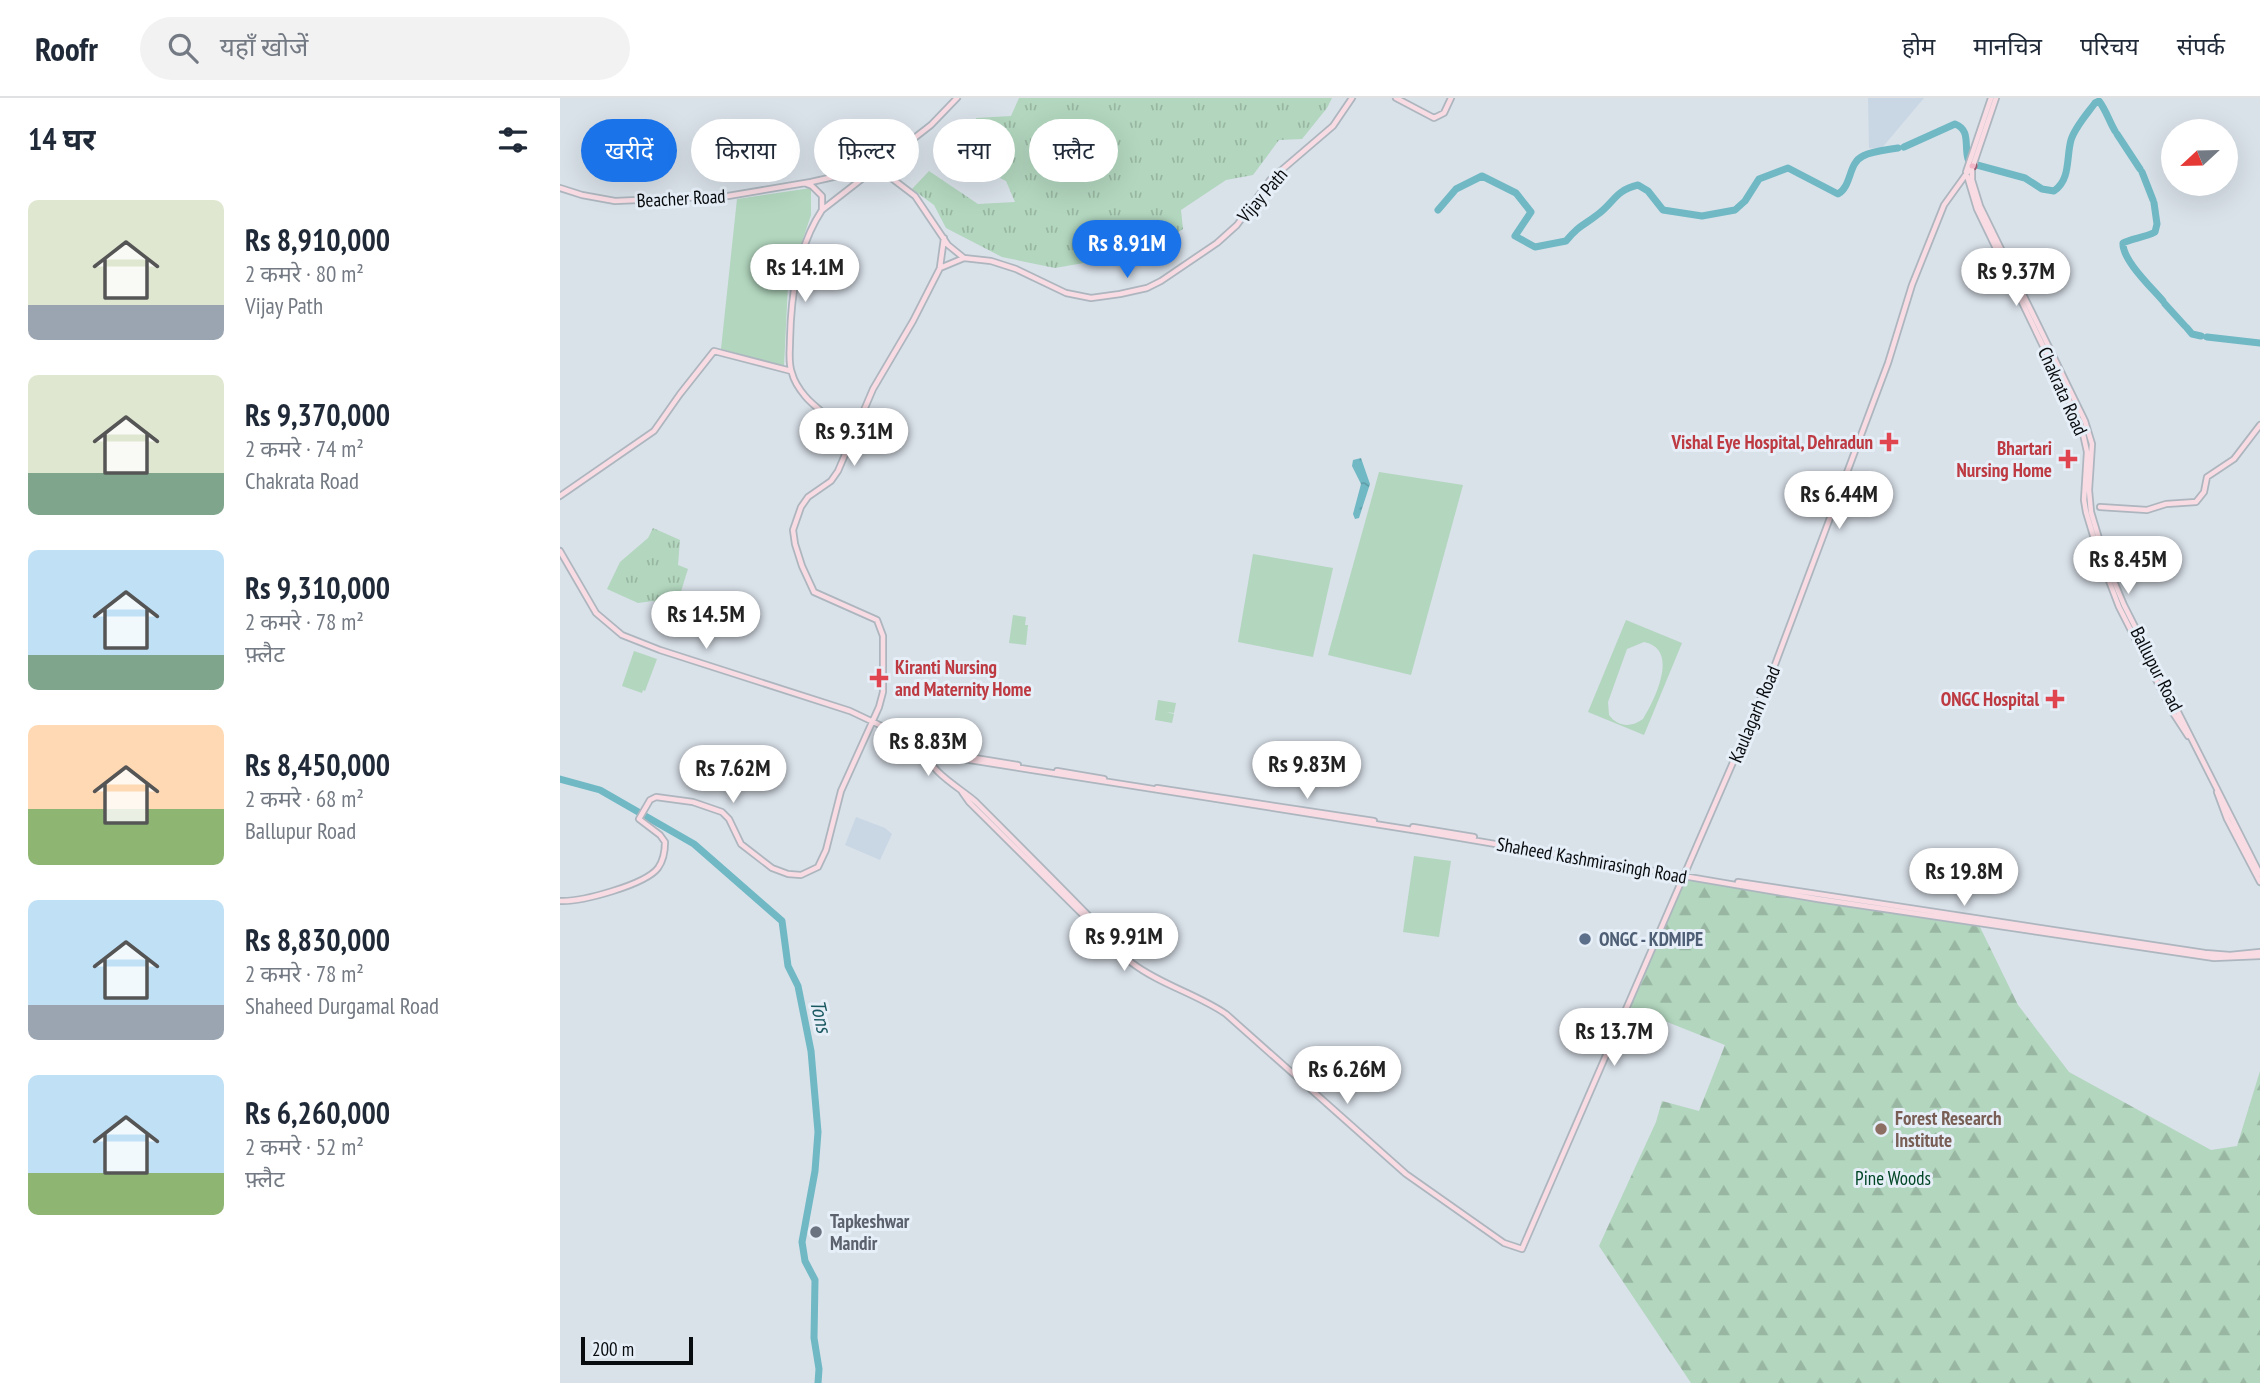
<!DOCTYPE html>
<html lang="hi">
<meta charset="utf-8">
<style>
body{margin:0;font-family:"PT Sans Narrow","Noto Sans Devanagari",sans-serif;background:#f2f2f3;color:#1f2937;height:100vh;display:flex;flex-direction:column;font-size:26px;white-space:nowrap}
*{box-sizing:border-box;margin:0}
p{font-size:23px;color:#747a83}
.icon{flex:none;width:38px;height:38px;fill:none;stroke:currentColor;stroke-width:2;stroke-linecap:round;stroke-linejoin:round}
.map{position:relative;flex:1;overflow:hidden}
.panel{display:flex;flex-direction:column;background:#fff;width:560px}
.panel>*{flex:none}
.banner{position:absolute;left:21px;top:21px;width:665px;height:63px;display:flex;gap:14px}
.needle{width:46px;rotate:248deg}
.tools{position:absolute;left:1601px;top:21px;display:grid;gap:14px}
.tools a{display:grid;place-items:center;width:77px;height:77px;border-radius:50%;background:#fff;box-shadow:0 7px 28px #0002;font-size:35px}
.scale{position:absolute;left:21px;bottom:18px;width:112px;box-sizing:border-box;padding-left:7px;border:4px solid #090c0f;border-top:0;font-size:19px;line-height:24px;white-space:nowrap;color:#090c0f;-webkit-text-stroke:5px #e6eef7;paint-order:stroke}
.price{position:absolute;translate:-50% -60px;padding:0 16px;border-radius:24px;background:#fff;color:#222;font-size:23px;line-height:46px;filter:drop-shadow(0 2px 4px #0008)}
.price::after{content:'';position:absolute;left:50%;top:42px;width:21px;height:16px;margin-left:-10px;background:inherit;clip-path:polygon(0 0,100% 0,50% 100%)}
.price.on{background:#1a73e8;color:#fff}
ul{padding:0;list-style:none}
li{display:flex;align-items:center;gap:21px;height:175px;padding:0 28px}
li span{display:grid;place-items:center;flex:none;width:196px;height:140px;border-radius:10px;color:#555}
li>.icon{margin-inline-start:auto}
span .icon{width:84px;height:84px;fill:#fffc;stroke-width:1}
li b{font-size:30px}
h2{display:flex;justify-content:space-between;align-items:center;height:84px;padding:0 28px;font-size:30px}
.chip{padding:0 24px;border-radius:32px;background:#fff;box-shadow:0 7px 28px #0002;font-size:24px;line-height:63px}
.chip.on{background:#1a73e8;color:#fff}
header{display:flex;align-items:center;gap:42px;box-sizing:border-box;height:98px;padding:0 35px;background:#fff;border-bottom:2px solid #e0e1e3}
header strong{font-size:33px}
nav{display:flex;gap:38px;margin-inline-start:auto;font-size:24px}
.search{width:490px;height:63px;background:#f2f2f3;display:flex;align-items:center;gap:18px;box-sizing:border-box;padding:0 24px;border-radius:38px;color:#747a83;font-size:26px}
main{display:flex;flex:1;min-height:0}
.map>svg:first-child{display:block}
.built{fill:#c9d7e5}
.grass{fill:url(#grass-tufts)}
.forest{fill:url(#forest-firs)}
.green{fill:#b2d6be;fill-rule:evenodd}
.water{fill:url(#water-ripples)}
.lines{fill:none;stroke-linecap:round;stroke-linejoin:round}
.river{stroke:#6fb8c4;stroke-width:7}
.secondary-casing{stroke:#adb6be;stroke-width:8}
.primary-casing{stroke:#995b6f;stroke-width:9}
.secondary{stroke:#f8dbe3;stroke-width:4.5}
.primary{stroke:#f1b6c7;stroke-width:5}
.health-dot{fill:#e0444e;stroke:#e6eef7;stroke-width:2.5}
.service-dot{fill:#5c6f8a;stroke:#e6eef7;stroke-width:2.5}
.education-dot{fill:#8d6e63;stroke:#e6eef7;stroke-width:2.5}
.worship-dot{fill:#6b7280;stroke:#e6eef7;stroke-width:2.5}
.labels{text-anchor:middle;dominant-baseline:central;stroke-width:6;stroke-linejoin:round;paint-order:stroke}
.street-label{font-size:19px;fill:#090c0f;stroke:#e6eef7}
.health-label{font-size:19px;font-weight:bold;fill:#be3a42;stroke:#e6eef7;text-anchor:end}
.service-label{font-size:19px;font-weight:bold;fill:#4e5e75;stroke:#e6eef7;text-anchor:start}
.education-label{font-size:19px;font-weight:bold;fill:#785e54;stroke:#e6eef7;text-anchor:start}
.park-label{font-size:19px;fill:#014626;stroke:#e6eef7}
.worship-label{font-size:19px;font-weight:bold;fill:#5b616d;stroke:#e6eef7;text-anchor:start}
.water-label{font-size:21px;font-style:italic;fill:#1a5861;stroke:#e6eef7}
</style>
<header>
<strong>Roofr</strong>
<div class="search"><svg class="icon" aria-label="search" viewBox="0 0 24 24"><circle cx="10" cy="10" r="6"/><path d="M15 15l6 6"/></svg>यहाँ खोजें</div>
<nav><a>होम</a><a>मानचित्र</a><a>परिचय</a><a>संपर्क</a></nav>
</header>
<main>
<section class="panel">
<h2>14 घर<svg class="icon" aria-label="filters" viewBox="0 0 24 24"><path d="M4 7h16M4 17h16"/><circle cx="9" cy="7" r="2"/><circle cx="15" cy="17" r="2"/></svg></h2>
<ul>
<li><span style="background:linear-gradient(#dfe7d0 75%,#9aa5b1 0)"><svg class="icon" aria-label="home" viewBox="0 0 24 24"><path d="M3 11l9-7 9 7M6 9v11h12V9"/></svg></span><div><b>Rs 8,910,000</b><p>2 कमरे · 80 m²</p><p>Vijay Path</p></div></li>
<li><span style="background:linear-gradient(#dfe7d0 70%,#7fa58c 0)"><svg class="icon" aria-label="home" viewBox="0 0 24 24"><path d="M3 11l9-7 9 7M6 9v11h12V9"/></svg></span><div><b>Rs 9,370,000</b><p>2 कमरे · 74 m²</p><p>Chakrata Road</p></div></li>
<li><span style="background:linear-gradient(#bfe0f5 75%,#7fa58c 0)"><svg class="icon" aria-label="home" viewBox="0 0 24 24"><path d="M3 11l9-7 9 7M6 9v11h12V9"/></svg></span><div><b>Rs 9,310,000</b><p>2 कमरे · 78 m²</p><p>फ़्लैट</p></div></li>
<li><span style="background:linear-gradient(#ffd9b3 60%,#8fb573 0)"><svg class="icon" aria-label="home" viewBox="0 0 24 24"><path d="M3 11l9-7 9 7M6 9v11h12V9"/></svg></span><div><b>Rs 8,450,000</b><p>2 कमरे · 68 m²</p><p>Ballupur Road</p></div></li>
<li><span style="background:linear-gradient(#bfe0f5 75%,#9aa5b1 0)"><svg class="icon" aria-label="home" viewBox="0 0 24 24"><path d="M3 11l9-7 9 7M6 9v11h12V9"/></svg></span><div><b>Rs 8,830,000</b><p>2 कमरे · 78 m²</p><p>Shaheed Durgamal Road</p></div></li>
<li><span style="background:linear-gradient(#bfe0f5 70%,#8fb573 0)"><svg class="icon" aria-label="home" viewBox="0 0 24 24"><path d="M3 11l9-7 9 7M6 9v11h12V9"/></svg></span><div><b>Rs 6,260,000</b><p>2 कमरे · 52 m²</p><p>फ़्लैट</p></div></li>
</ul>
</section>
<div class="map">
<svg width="1700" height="1285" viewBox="0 0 1700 1285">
<defs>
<pattern id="grass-tufts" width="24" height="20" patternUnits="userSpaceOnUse" patternTransform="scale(1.75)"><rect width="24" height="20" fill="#b2d6be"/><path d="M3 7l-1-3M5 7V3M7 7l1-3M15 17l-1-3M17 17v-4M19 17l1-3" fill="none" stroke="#98b6a2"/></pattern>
<pattern id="forest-firs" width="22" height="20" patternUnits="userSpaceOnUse" patternTransform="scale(1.75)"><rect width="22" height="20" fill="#b2d6be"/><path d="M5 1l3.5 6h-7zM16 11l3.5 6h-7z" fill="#98b6a2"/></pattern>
<pattern id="water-ripples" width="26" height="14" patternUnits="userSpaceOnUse" patternTransform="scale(1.75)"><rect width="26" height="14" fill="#6fb8c4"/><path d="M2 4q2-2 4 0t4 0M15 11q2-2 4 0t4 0" fill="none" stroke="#5f9da7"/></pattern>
</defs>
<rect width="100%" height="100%" fill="#d9e1e9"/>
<!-- built -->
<path class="built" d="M 1308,0 L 1364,0 L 1321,51 L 1309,50 Z
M 296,719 L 325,730 L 332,736 L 320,762 L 285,747 Z"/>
<!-- grass -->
<path class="grass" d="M 459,0 L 772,0 L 767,10 L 742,41 L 719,42 L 693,77 L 666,82 L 621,112 L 623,131 L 603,144 L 541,162 L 495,170 L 442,159 L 386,130 L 374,107 L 352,91 L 369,73 L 418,106 L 455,104 L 446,83 L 410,65 L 416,20 L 451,18 Z
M 93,430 L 120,442 L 118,467 L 128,471 C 123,486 120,499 114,513 L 93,503 L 78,505 L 47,491 L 60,464 L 88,440 Z"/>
<!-- forest -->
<path class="forest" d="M 1124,778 L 1257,804 L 1418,825 L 1458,907 L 1509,974 L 1651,1052 L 1677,1048 L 1700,973 L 1700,1285 L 1131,1285 L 1039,1148 L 1096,1024 L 1102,1003 L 1139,1013 L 1165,947 L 1067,908 Z"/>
<!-- green -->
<path class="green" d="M 251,90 L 251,117 L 228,186 L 224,268 L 161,251 L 177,101 Z
M 819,374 L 903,387 L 851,577 L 768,557 Z
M 693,456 L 773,470 L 753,559 L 678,544 Z
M 453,517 L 466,519 L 465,527 L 468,527 L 466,547 L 449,545 Z
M 1066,522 L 1122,545 L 1084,637 L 1028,614 ZM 1084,544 C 1120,551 1095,601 1083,621 C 1071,630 1058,629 1049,617 L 1048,604 L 1067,551 Z
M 74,553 L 97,561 L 85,593 L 83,592 L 82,595 L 62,588 Z
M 598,602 L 616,605 L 614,615 L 606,614 L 614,616 L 612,625 L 595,622 Z
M 854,758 L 891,763 L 879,839 L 843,834 Z"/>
<!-- water -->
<path class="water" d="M 801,360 L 810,386 L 799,420 L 795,421 L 793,416 L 801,386 L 792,368 L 793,362 Z"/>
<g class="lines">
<!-- river -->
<path class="river" d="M 1557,36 L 1580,71
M 1344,49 L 1395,26 C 1411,32 1404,48 1408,61
M 1417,67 L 1465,80 L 1482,91 L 1494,93 C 1511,81 1506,60 1511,42 C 1515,29 1527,16 1535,5 L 1539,3 C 1546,12 1549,23 1555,33
M 1582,74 L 1593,102
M 1594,105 L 1597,126 L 1595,134 C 1584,140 1572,140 1563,145 C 1562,162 1592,190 1603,203
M 878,112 L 896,91 L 922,78 L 956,95 L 971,114 L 955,138 L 975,149 L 1006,143 C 1019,127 1023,128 1037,117 C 1055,104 1054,93 1078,87 L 1088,93 L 1103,112 L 1142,118 L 1175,112 L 1185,103 L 1199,81 L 1228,70 L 1278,96 C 1292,88 1288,65 1303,58 C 1313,53 1327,52 1338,50
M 1605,206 L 1625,228
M 1627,230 L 1632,236 L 1641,238
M 1647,239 L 1700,245
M 0,681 L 40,692 L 134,746 L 222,823 L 228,868 L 238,888 L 251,953 L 258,1034 L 255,1073 L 242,1144 L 245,1163 L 255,1182 L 254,1240 L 259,1271 L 258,1285"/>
<!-- secondary casing -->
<g class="secondary-casing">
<path id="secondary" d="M 836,0 L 874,20 L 884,15 L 891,0
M 1431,0 L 1406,74 L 1417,111 L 1521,327 L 1527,354 L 1524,402 L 1526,414 L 1538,454 L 1559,509 L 1613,615 L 1628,638
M 1413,68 L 1436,0
M 317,69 L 355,98 L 388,147 L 404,160 L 431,163 L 456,171 L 506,195 L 531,200 L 560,196 L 587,190 L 601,183 L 657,145 L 677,127 L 710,82 L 773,28 L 792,0
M 1412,69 L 1412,82 L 1420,108 L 1525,323 L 1532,346 L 1529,392 L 1531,414 L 1546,464 L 1564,507 L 1700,776
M 247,86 L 252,88 L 262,98 L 262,111
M 0,90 L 22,97 L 55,103 L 168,98 L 251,84 L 313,70
M 380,169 L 384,140
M 291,343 C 287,330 256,312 245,298 C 240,292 234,283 232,275 C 228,265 230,253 230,242 C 231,198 237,150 262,112 L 371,27 L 397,0
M 0,398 L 94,333 L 120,296 L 154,253 L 231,273
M 1540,409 L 1587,412 L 1606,406 L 1636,404 L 1644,394 L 1647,379 L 1674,361 L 1700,327
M 0,453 L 36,515 L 62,537 L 100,552 L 290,613 L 328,631 L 365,655 L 859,733 L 1258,801 L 1654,860 L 1700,858
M 366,652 C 367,673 402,691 416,704 C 454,742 492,780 529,818 C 544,834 554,852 572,865 C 601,887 637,896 666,916 L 846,1076 L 944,1145 L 962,1151 L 1213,572 L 1328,265 L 1352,187 L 1384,107 L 1412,68
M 366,652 L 458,667
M 497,673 L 544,681
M 597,690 L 814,723
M 402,694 L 409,704 L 543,837
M 1657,694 L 1667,721 L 1700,784
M 853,729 L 914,739
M 1178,784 L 1645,855 L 1670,857 L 1700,854
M 0,803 C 21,804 85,787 98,770 C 103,763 105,752 105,744 L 100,737 L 79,721 L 90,702 L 96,699 L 133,704 L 162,714 L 169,721 L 181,746 L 212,770 L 228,776 L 241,777 L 258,769 L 266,752 L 281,693 L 319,609 L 323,594 L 323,538 L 317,522 L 254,494 L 242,468 L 235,446 L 233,432 L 241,409 L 248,399 L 271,383 L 278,373 L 313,291 L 353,223 L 380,170 L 404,160"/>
</g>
<!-- primary casing -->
<g class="primary-casing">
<path id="primary" d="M 1412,68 L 1413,68"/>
</g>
<!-- secondary -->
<use href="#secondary" class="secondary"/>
<!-- primary -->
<use href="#primary" class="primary"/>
</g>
<!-- markers -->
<g class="health-dot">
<path d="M1325.5 333.5h7v7h7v7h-7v7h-7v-7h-7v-7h7z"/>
<path d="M1504.5 350.5h7v7h7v7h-7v7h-7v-7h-7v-7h7z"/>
<path d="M315.5 569.5h7v7h7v7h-7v7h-7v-7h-7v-7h7z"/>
<path d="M1491.5 590.5h7v7h7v7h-7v7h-7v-7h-7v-7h7z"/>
</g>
<circle class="service-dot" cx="1025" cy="841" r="7"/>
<circle class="education-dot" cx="1321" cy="1031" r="7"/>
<circle class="worship-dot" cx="256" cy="1134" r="7"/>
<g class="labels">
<!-- street labels -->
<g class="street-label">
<text transform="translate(702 97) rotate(-49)">Vijay Path</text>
<text transform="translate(121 100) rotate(-3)">Beacher Road</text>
<text transform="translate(1503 293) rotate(66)">Chakrata Road</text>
<text transform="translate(1597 571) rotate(63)">Ballupur Road</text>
<text transform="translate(1194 616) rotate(-67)">Kaulagarh Road</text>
<text transform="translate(1032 762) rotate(10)">Shaheed Kashmirasingh Road</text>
</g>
<!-- health labels -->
<g class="health-label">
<text x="1313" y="344">Vishal Eye Hospital, Dehradun</text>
<text x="1492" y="350">Bhartari<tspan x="1492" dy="22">Nursing Home</tspan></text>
<text x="335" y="569" text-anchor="start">Kiranti Nursing<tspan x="335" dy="22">and Maternity Home</tspan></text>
<text x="1479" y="601">ONGC Hospital</text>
</g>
<!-- service labels -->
<g class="service-label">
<text x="1039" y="841">ONGC - KDMIPE</text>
</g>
<!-- education labels -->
<g class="education-label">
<text x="1335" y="1020">Forest Research<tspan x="1335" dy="22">Institute</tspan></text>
</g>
<!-- park labels -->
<g class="park-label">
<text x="1333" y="1080">Pine Woods</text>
</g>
<!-- worship labels -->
<g class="worship-label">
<text x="270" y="1123">Tapkeshwar<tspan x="270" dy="22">Mandir</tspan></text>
</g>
<!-- water labels -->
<g class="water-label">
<text transform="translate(261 918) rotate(77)">Tons</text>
</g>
</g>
</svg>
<div class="tools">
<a><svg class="needle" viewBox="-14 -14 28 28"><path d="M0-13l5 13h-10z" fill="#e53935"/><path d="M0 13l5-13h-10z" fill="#747a83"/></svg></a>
</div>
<div class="scale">200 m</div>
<b class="price on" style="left:567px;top:182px">Rs 8.91M</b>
<b class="price" style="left:245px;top:206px">Rs 14.1M</b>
<b class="price" style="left:1456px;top:210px">Rs 9.37M</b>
<b class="price" style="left:294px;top:370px">Rs 9.31M</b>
<b class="price" style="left:1279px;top:433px">Rs 6.44M</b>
<b class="price" style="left:1568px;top:498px">Rs 8.45M</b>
<b class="price" style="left:146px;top:553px">Rs 14.5M</b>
<b class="price" style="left:368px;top:680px">Rs 8.83M</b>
<b class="price" style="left:747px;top:703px">Rs 9.83M</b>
<b class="price" style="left:173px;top:707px">Rs 7.62M</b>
<b class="price" style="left:1404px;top:810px">Rs 19.8M</b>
<b class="price" style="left:564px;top:875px">Rs 9.91M</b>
<b class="price" style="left:1054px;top:970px">Rs 13.7M</b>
<b class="price" style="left:787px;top:1008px">Rs 6.26M</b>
<div class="banner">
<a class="chip on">खरीदें</a>
<a class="chip">किराया</a>
<a class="chip">फ़िल्टर</a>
<a class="chip">नया</a>
<a class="chip">फ़्लैट</a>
</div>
</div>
</main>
